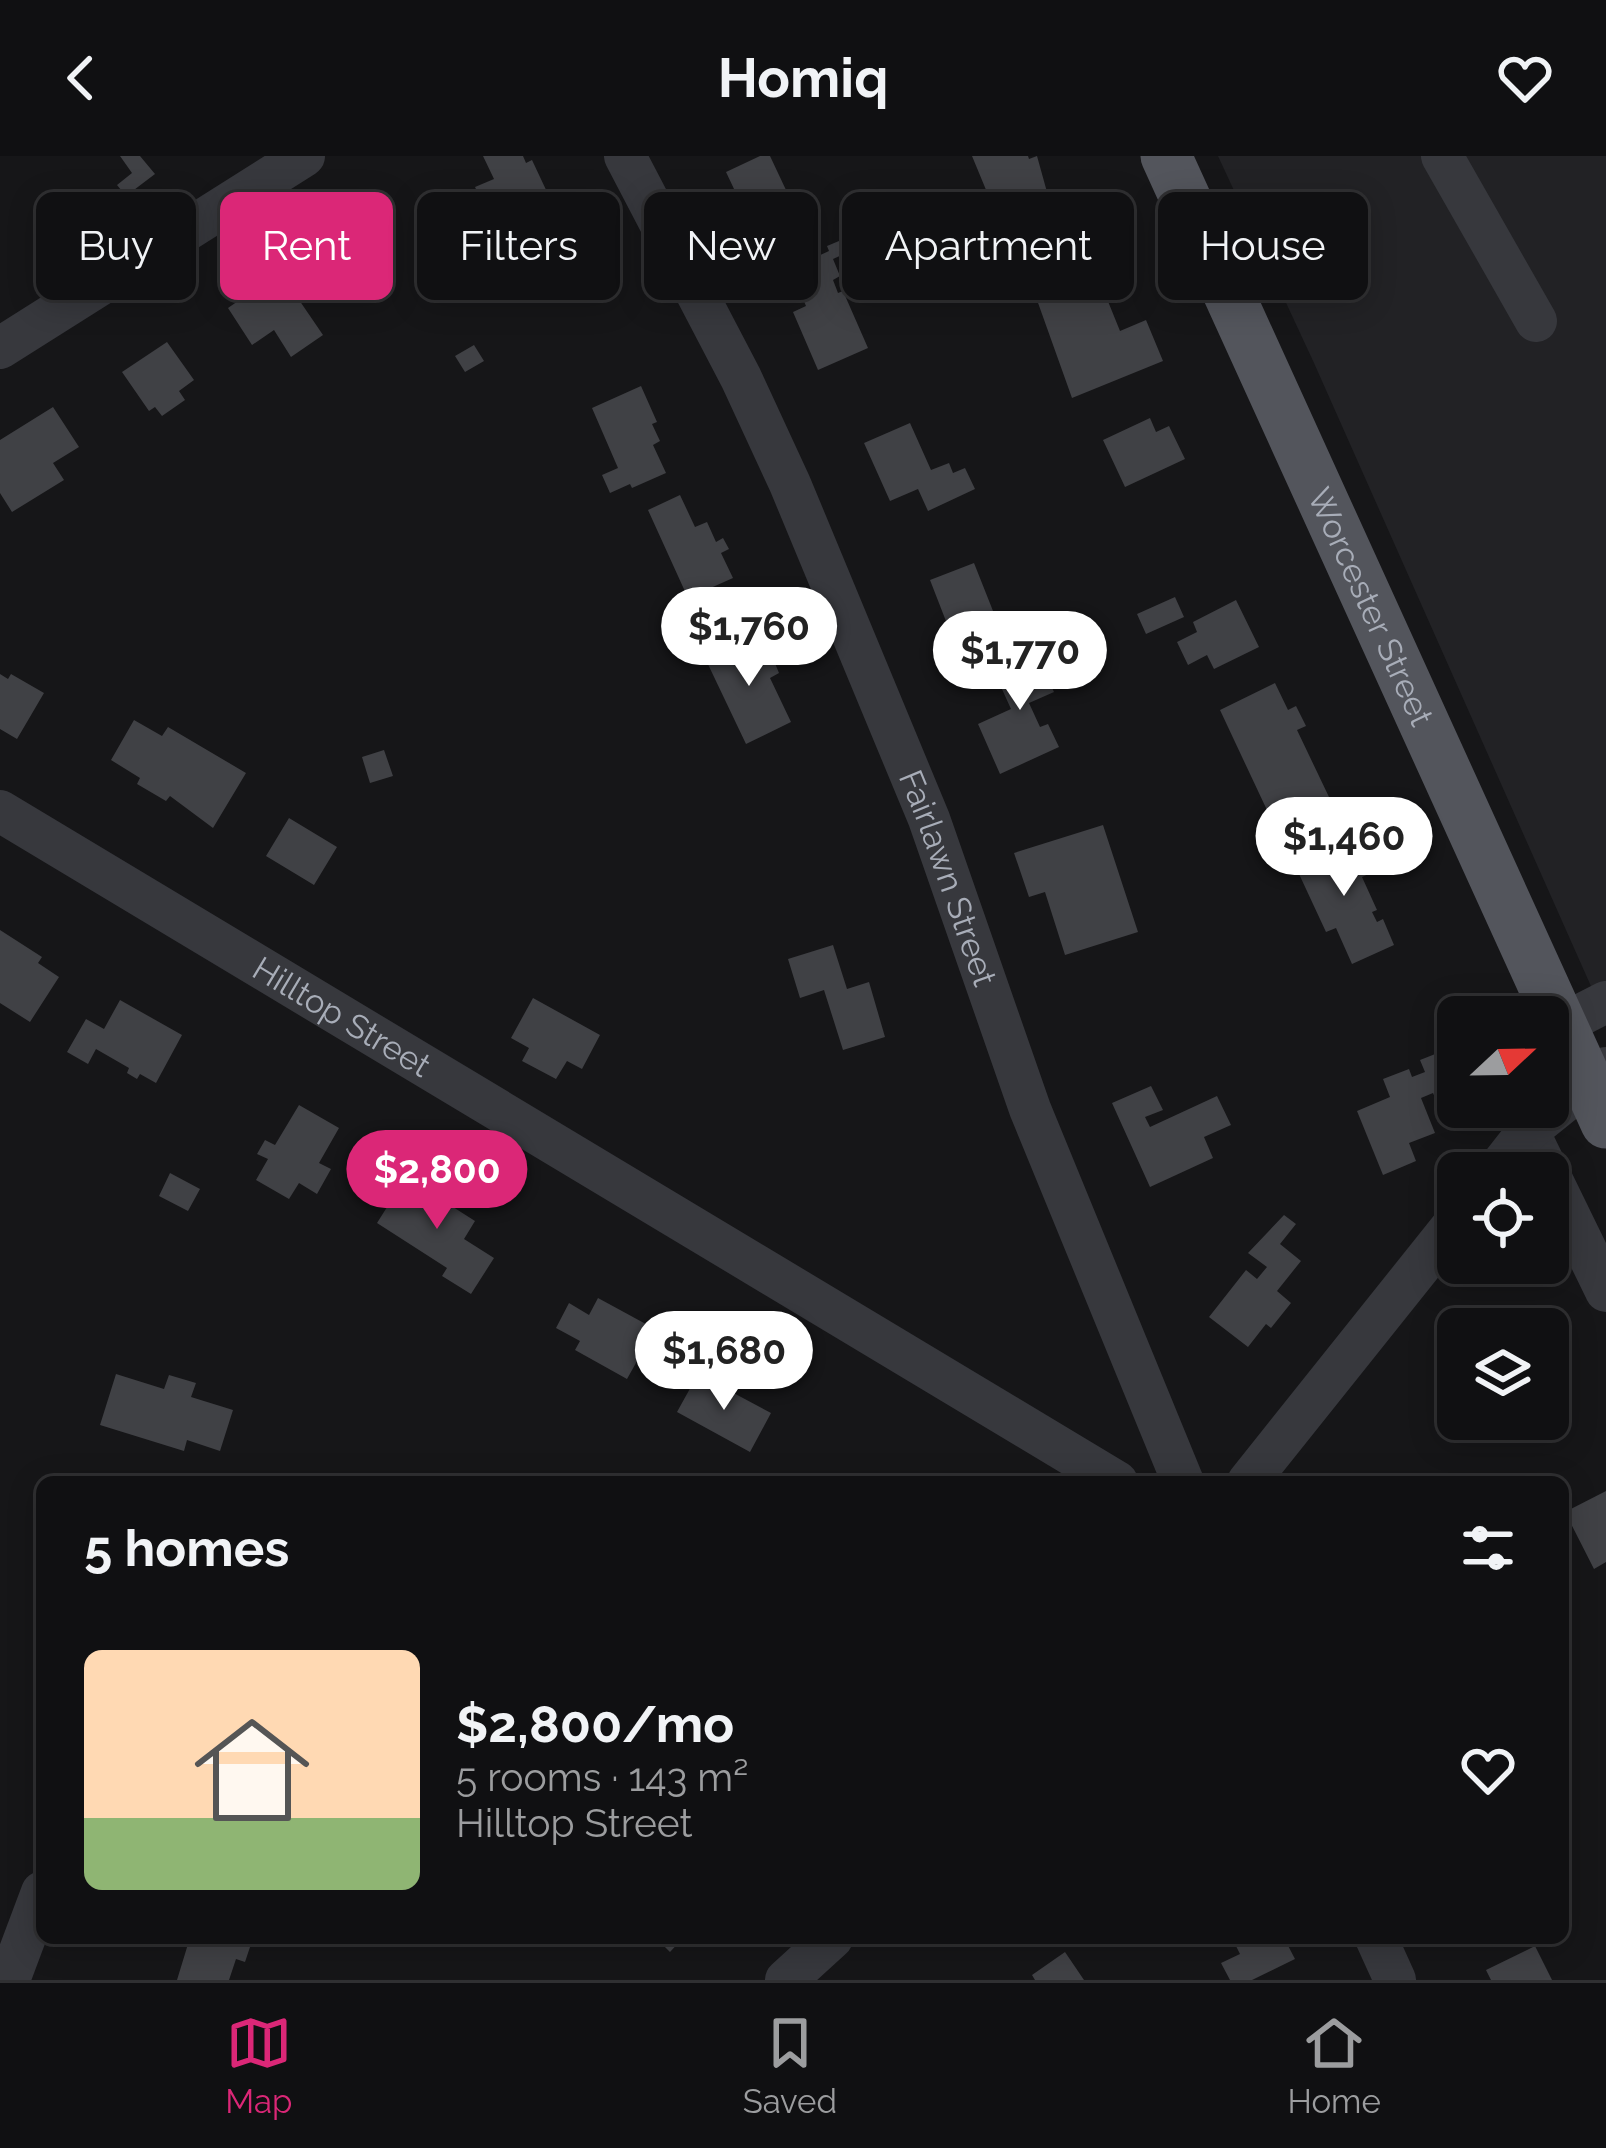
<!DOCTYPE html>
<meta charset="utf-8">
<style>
body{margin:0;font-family:Raleway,sans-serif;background:#19191b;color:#f1f3f6;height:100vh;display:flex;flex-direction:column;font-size:45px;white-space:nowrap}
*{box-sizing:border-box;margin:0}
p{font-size:39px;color:#9c9d9f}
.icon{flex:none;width:66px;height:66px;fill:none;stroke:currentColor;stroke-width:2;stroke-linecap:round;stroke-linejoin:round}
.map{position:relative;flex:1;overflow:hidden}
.drawer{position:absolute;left:36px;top:1320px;width:1533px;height:468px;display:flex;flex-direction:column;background:#101012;border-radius:18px;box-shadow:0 6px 30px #0003,0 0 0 3px #303032}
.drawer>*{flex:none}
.top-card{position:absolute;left:36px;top:36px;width:1536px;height:108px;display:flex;gap:24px}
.needle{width:78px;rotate:68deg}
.controls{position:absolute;left:1437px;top:840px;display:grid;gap:24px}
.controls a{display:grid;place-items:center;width:132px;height:132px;border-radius:18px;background:#101012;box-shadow:0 6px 30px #0003,0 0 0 3px #303032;font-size:60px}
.price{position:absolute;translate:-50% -102px;padding:0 27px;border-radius:42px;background:#fff;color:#222;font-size:39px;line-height:78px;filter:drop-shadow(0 3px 6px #0008)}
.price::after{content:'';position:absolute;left:50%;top:72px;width:36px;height:27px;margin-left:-18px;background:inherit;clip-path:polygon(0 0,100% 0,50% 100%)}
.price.current{background:#db2777;color:#fff}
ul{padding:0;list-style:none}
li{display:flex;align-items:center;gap:36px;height:300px;padding:0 48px}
li span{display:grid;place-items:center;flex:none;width:336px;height:240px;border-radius:18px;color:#555}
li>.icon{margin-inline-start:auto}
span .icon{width:144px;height:144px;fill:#fffc;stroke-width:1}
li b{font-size:51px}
h2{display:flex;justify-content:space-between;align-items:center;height:144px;padding:0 48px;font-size:51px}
.tag{padding:0 42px;border-radius:18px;background:#101012;box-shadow:0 6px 30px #0003,0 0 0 3px #303032;font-size:42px;line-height:108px}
.tag.current{background:#db2777;color:#fff}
header{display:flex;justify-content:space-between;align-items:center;height:156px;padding:0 48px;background:#101012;font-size:54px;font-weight:700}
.dock{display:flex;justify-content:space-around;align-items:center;height:168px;border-top:3px solid #303032;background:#101012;font-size:33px;color:#9c9d9f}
.dock a{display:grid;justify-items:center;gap:6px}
.dock .current{color:#db2777}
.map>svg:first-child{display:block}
.built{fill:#222225}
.building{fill:#404145}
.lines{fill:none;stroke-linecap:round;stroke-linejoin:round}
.minor{stroke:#37383d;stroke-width:42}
.major{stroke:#53555c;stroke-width:51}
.labels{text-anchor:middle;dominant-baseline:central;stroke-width:9;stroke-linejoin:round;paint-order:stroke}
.street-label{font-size:33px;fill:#a8adb8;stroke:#111113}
</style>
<header><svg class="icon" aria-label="back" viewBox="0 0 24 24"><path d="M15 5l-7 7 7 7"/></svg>Homiq<svg class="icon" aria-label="heart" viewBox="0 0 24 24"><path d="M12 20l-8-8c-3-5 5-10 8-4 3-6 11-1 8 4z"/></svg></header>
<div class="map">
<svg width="1606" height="1824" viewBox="0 0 1606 1824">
<rect width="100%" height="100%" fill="#161618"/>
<!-- built -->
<path class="built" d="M 1218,0 L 1606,0 L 1606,864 L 1314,207 Z"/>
<!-- building -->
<path class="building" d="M 120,0 L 140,0 L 155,18 L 126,40 L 117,29 L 132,17 Z
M 483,0 L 523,0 L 526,7 L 532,4 L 563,70 L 521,89 L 502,47 L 486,54 L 475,31 L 494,23 Z
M 760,0 L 770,0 L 802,68 L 760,88 L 726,16 Z
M 972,0 L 1028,0 L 1029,3 L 1037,0 L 1047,36 L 996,58 Z
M 364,58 L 389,99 L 335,132 L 313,96 L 338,80 L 335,75 Z
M 839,85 L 844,98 L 833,103 L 840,120 L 833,124 L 838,137 L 843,135 L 868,192 L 818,214 L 793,156 L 806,150 L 790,113 L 829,95 L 827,90 Z
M 1066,101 L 1071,112 L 1082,107 L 1092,132 L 1101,128 L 1120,175 L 1146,164 L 1163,205 L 1072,242 L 1032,130 L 1038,128 L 1033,115 Z
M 280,116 L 323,179 L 291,201 L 274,174 L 252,189 L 228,152 Z
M 167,186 L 194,224 L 179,235 L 185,244 L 162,260 L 155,251 L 149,255 L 122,216 Z
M 474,189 L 484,205 L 465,216 L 455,200 Z
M 641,230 L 657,266 L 652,268 L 660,285 L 653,289 L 666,317 L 632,332 L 630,328 L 610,337 L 602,319 L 618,312 L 592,252 Z
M 53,251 L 79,291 L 53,307 L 64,324 L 12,356 L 0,337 L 0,284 Z
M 1150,262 L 1156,276 L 1169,270 L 1185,303 L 1125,331 L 1103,284 Z
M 910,267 L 931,314 L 949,307 L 953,317 L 965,312 L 975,333 L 928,355 L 918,333 L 890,345 L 864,287 Z
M 680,339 L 695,371 L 707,366 L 716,386 L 723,382 L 729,393 L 721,397 L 733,422 L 688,442 L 648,354 Z
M 974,407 L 995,460 L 951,478 L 930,424 Z
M 1175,441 L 1184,461 L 1146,478 L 1137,458 Z
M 1236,444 L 1259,491 L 1214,513 L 1207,499 L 1188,509 L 1177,486 L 1197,476 L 1193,466 Z
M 751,481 L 762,505 L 772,500 L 779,517 L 770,522 L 791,566 L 746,588 L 705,502 Z
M 1034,492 L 1038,502 L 1048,497 L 1053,508 L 1043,513 L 1054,536 L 1029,547 L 1040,571 L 1048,568 L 1059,591 L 1000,618 L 978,568 L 1011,553 L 992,511 Z
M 0,518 L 8,523 L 11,518 L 44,537 L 17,583 L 0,573 Z
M 1275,527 L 1288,554 L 1296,550 L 1306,570 L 1297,574 L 1329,641 L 1273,667 L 1220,554 Z
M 134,564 L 162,580 L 168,571 L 246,617 L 213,672 L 170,640 L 166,645 L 137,628 L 140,622 L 111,604 Z
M 384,594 L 393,620 L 370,627 L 362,601 Z
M 289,662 L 337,691 L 314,729 L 266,700 Z
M 1103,669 L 1138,776 L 1065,799 L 1045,736 L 1029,741 L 1014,697 Z
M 1345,682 L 1353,701 L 1362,697 L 1371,717 L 1362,721 L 1377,754 L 1372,756 L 1377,766 L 1383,763 L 1394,789 L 1352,808 L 1336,772 L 1326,776 L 1293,705 Z
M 0,774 L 42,801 L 38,807 L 59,821 L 30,866 L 0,847 Z
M 833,789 L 847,833 L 869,826 L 885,881 L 843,894 L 824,834 L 800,842 L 788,803 Z
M 533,842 L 600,879 L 582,913 L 567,905 L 556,923 L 522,905 L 529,892 L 511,882 Z
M 120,844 L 182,879 L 156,927 L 140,918 L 137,923 L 127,917 L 129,912 L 96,893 L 88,908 L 67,896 L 86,863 L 104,873 Z
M 1458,889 L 1458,937 L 1437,946 L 1433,937 L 1421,942 L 1435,977 L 1409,987 L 1416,1005 L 1383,1019 L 1357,955 L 1390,941 L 1383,923 L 1409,913 L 1412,921 L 1425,916 L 1420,904 Z
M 1151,930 L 1163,954 L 1145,961 L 1150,971 L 1217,940 L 1231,969 L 1204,981 L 1213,1002 L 1150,1031 L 1112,947 Z
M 299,949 L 339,972 L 319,1007 L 331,1013 L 317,1038 L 299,1027 L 289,1043 L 256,1024 L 268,1003 L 257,998 L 265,984 L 275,989 Z
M 170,1017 L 200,1033 L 188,1055 L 159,1040 Z
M 406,1021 L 422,1032 L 427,1023 L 447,1036 L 442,1044 L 475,1065 L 464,1083 L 494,1102 L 471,1138 L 442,1120 L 447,1112 L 377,1067 Z
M 1284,1059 L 1296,1068 L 1280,1088 L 1301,1105 L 1277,1135 L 1291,1147 L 1271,1172 L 1266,1168 L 1248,1191 L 1209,1161 L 1246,1114 L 1257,1123 L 1267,1111 L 1248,1097 Z
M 598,1142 L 655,1173 L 627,1223 L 575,1194 L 580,1185 L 556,1172 L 569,1147 L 589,1159 Z
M 1529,1158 L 1536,1173 L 1494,1173 Z
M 1548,1200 L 1566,1242 L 1548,1250 Z
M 1458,1202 L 1458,1259 L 1437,1211 Z
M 116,1218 L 164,1233 L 169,1219 L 196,1227 L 191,1241 L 233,1254 L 220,1295 L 187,1284 L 184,1295 L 100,1269 Z
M 698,1218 L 771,1257 L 750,1296 L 677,1256 Z
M 1548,1254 L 1554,1268 L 1521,1283 L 1512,1263 L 1548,1263 Z
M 1606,1335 L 1606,1406 L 1594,1413 L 1565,1356 Z
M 199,1782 L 253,1782 L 245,1806 L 236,1803 L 229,1824 L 177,1824 L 188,1788 L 196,1791 Z
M 656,1782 L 683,1782 L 670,1796 Z
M 1232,1782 L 1284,1782 L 1295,1803 L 1252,1824 L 1230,1824 L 1221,1807 L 1240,1798 Z
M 1535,1790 L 1552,1824 L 1491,1824 L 1486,1814 Z
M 1065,1796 L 1084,1824 L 1035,1824 L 1032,1819 Z"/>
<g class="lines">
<!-- minor -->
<g class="minor">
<path id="s1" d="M 625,0 L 741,222 L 790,328 L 929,663 L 1030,953 L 1183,1326"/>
<path d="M 1442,0 L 1536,165"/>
<path d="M 0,192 L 304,0"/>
<path id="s2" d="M 0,655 L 1117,1326"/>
<path d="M 1561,869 L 1606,846"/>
<path d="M 1528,975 L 1606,1135"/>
<path d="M 1495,1017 L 1528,975 L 1606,912"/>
<path d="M 1248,1326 L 1458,1063"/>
<path d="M 1376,1782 L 1395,1824"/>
<path d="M 9,1824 L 42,1736"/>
<path d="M 786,1824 L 832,1782"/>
</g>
<!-- major -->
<path class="major" id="s3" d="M 1166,0 L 1606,967"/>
</g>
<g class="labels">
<!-- street labels -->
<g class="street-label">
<text stroke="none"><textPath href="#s3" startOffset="495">Worcester Street</textPath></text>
<text stroke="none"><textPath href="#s1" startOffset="792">Fairlawn Street</textPath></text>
<text stroke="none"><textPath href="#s2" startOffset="399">Hilltop Street</textPath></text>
</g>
</g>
</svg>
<div class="controls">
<a><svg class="needle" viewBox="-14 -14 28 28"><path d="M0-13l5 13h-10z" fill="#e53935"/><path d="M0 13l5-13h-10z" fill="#9c9d9f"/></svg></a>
<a><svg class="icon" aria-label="locate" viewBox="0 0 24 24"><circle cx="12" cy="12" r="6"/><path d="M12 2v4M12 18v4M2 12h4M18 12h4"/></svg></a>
<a><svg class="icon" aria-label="layers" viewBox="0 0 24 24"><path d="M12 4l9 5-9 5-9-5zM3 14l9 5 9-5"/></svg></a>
</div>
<b class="price" style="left:749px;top:533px">$1,760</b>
<b class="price" style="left:1020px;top:557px">$1,770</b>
<b class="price" style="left:1344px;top:743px">$1,460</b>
<b class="price current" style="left:437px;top:1076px">$2,800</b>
<b class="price" style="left:724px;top:1257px">$1,680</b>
<div class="top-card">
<a class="tag">Buy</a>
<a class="tag current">Rent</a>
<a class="tag">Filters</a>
<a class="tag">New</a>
<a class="tag">Apartment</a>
<a class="tag">House</a>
</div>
<section class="drawer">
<h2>5 homes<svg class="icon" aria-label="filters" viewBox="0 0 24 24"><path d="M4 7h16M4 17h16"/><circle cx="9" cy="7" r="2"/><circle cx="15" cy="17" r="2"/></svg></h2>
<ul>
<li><span style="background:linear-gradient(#ffd9b3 70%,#8fb573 0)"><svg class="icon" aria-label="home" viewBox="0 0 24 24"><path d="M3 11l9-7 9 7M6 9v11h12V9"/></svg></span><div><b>$2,800/mo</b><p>5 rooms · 143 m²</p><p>Hilltop Street</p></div><svg class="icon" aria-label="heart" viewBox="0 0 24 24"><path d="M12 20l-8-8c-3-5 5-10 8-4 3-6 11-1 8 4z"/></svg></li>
</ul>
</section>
</div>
<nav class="dock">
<a class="current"><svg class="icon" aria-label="map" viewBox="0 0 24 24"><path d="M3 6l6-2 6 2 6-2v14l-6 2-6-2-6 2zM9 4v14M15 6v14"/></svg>Map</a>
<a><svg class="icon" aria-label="saved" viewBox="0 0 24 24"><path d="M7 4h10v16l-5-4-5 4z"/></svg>Saved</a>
<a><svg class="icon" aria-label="home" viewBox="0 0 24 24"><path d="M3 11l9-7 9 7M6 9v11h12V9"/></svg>Home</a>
</nav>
